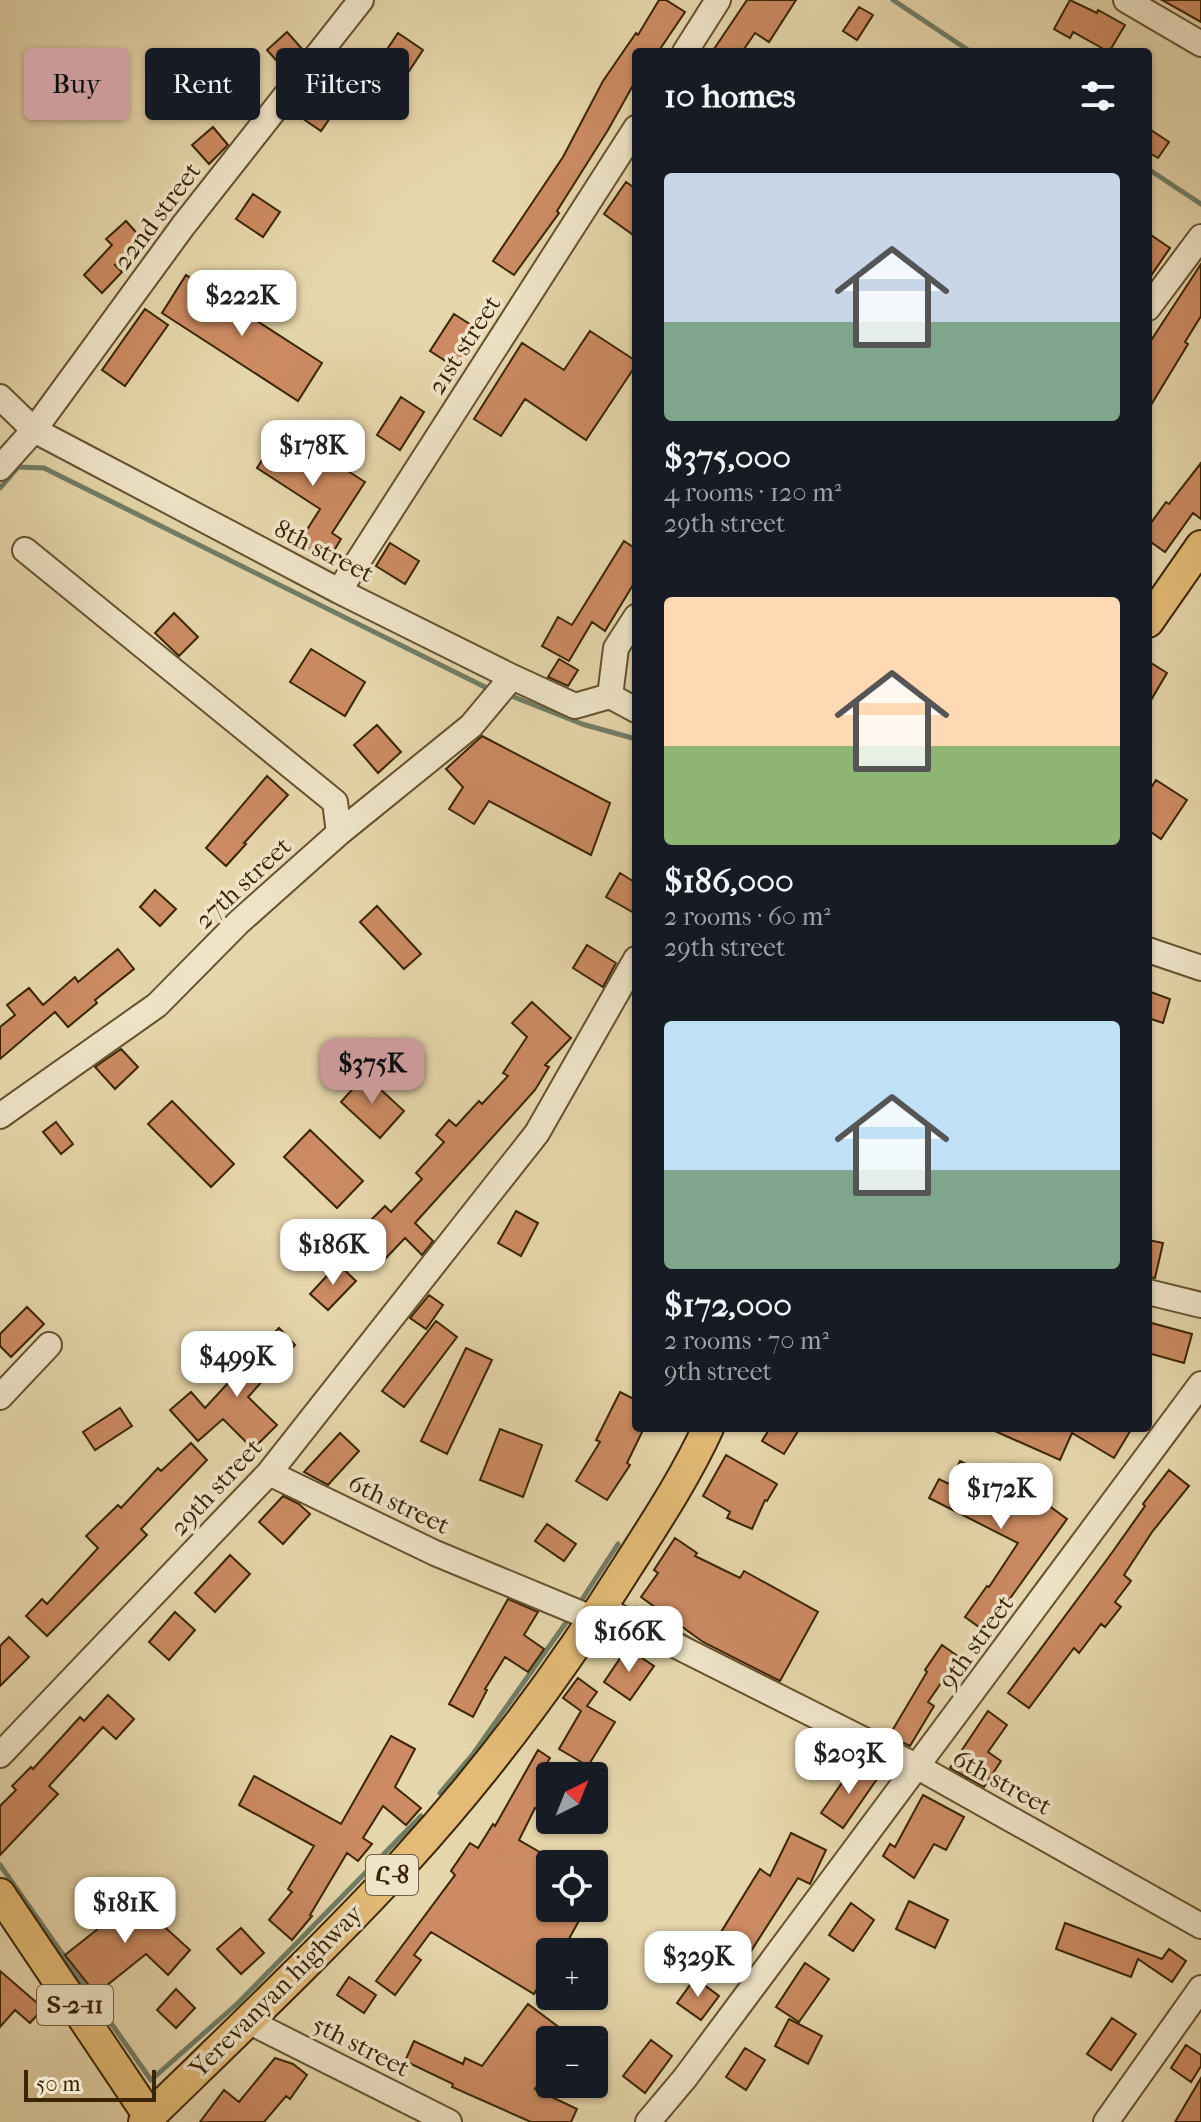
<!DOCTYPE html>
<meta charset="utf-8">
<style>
body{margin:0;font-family:"IM FELL French Canon","Noto Serif Armenian",serif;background:#20242c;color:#f1f3f6;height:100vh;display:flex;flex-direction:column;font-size:30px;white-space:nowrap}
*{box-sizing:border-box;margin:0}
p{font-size:26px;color:#9ea1a6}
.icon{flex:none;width:44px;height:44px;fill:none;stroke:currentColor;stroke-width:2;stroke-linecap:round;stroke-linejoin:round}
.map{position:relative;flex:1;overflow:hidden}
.side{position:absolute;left:632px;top:48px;width:520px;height:1384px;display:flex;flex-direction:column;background:#171b24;border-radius:8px;box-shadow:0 2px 6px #0004}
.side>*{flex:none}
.hud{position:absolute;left:24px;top:48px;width:488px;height:72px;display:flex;gap:16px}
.needle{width:52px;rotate:43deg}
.buttons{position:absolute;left:536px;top:1762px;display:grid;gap:16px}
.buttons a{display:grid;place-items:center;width:72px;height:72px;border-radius:8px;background:#171b24;box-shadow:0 2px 6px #0004;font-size:40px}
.scale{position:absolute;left:24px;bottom:20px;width:132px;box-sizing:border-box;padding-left:8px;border:4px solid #3a2504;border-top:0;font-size:22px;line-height:28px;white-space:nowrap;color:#3a2504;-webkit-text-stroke:6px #efe4c8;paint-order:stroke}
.price{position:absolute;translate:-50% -68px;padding:0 18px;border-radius:16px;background:#fff;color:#222;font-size:26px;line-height:52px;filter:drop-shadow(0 2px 4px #0008)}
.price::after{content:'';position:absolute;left:50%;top:48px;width:24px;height:18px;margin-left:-12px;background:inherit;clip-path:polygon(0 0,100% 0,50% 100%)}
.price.current{background:#c59692;color:#111}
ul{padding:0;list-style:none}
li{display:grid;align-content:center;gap:16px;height:424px;padding:0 32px}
li span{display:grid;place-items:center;height:248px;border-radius:8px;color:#555}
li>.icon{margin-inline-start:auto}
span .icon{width:144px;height:144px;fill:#fffc;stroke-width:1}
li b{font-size:34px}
h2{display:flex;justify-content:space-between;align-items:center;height:96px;padding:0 32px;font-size:34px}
.pill{padding:0 28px;border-radius:8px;background:#171b24;box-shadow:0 2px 6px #0004;font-size:28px;line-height:72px}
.pill.current{background:#c59692;color:#111}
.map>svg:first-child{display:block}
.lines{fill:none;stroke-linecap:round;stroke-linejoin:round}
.stream{stroke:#717e66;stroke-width:5}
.building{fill:#cc8b62;stroke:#3a2504;stroke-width:2}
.minor-casing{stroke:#65512e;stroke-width:28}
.major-casing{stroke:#3a2504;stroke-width:34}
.minor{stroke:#efe4c8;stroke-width:24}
.major{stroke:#e3bb76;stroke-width:30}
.labels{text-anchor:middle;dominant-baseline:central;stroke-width:7;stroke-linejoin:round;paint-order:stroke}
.shield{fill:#efe4c8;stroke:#705e3f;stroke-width:2}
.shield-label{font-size:24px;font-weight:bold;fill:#3a2504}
.street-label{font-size:26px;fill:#3a2504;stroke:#efe4c8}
</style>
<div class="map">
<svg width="1201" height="2122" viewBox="0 0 1201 2122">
<rect width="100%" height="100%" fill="#e6d6ab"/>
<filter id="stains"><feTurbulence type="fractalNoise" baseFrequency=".0025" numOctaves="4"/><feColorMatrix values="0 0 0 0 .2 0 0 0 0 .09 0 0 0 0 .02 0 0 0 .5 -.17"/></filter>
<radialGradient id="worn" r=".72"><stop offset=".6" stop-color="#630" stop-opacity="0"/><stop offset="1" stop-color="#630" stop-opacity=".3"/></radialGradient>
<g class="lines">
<!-- stream -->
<path class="stream" d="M 893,0 L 971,52
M 1148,169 L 1201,204
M 0,488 L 18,467 L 44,468 L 491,690
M 514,697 L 582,724 L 636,739
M 583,1598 L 618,1544
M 635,1608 L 693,1641
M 440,1793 L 473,1754 L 570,1617
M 0,1865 L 151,2080 L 237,2004 L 421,1816"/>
</g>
<!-- building -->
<path class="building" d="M 659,0 L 666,0 L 685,12 L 658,52 L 636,52 L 636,80 L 608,130 L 557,211 L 559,213 L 514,275 L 493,261 L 563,157 L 603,81 L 636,33 L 638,35 Z
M 747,0 L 796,0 L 769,42 L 755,33 L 742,52 L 712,52 Z
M 1070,0 L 1097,13 L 1098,10 L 1125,25 L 1109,52 L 1073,32 L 1070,38 L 1054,29 Z
M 1162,0 L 1201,0 L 1201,22 Z
M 859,7 L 873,15 L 857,40 L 843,31 Z
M 287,32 L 303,50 L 284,69 L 267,50 Z
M 398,33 L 423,50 L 407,74 L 382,57 Z
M 347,53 L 371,68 L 354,92 L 350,89 L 321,131 L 296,114 L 322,75 L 329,80 Z
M 213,127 L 228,145 L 209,164 L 192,145 Z
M 1148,128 L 1169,142 L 1158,158 L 1148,152 Z
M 626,182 L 636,189 L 636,237 L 604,214 Z
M 253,194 L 280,212 L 263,237 L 236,219 Z
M 126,221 L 143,240 L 115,265 L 122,272 L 102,293 L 84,275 L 112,245 L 106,239 Z
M 1148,233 L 1170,248 L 1148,280 Z
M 1201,264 L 1201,316 L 1185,342 L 1188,344 L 1148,410 L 1148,345 Z
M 186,275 L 322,363 L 298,401 L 162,313 Z
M 145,309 L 168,325 L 125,386 L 102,370 Z
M 454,314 L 479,330 L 455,367 L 430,351 Z
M 590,331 L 636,361 L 636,365 L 586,440 L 525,399 L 501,436 L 474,419 L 522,343 L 564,370 Z
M 401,397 L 424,412 L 400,450 L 377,435 Z
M 282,429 L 365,482 L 332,533 L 341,539 L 327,562 L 298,544 L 320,509 L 257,468 Z
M 1201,463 L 1201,519 L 1193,513 L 1165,552 L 1148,540 L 1148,527 L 1166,502 L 1169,504 Z
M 624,541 L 636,549 L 636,580 L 605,631 L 592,622 L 569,661 L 542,646 L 558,617 L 572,625 Z
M 390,543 L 419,561 L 405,584 L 376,566 Z
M 174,613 L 198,637 L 179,656 L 155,633 Z
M 311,649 L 365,682 L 345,716 L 290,682 Z
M 559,659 L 578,670 L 568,686 L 548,677 Z
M 1148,661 L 1167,673 L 1148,705 Z
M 377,725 L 401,752 L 378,773 L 354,745 Z
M 482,736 L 610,803 L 591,855 L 489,801 L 474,824 L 449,809 L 463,787 L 446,769 Z
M 267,776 L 288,795 L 244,843 L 246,844 L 226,866 L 206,848 Z
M 1156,780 L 1187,800 L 1161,839 L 1148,830 L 1148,792 Z
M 620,873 L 636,883 L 636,914 L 606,897 Z
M 155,890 L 176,909 L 160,926 L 140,907 Z
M 377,906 L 421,954 L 404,969 L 360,922 Z
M 587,945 L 616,963 L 603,987 L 573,968 Z
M 118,949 L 134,969 L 95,1000 L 97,1003 L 68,1027 L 55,1012 L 0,1059 L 0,1027 L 15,1015 L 7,1005 L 29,988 L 43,1005 L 75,977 L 78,982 Z
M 1148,991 L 1170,999 L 1163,1023 L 1148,1018 Z
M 532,1002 L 571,1038 L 545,1065 L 549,1067 L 535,1090 L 415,1223 L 433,1241 L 422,1255 L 405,1238 L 385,1259 L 358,1233 L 385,1206 L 391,1212 L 422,1179 L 416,1173 L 444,1142 L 436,1135 L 449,1120 L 456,1126 L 479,1101 L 482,1104 L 508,1076 L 503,1073 L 527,1037 L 512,1023 Z
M 121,1049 L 138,1067 L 115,1089 L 95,1067 Z
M 365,1075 L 404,1111 L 380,1138 L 341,1102 Z
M 172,1101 L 234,1164 L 211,1187 L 148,1124 Z
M 56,1122 L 73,1144 L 61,1154 L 43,1132 Z
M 310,1130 L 363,1181 L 337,1208 L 284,1157 Z
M 516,1211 L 538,1223 L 521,1256 L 498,1243 Z
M 1148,1240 L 1163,1243 L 1155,1278 L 1148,1277 Z
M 338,1264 L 356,1281 L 328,1310 L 310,1294 Z
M 429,1295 L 443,1305 L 426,1329 L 410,1318 Z
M 27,1307 L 44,1324 L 11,1357 L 0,1346 L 0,1334 Z
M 436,1321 L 457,1337 L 404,1407 L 382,1391 Z
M 1148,1322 L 1192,1334 L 1184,1363 L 1148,1353 Z
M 279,1328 L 295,1345 L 248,1397 L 277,1425 L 253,1449 L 223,1419 L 198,1441 L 170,1410 L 191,1392 L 205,1408 L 241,1369 L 245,1373 L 268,1349 L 263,1344 Z
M 466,1348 L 492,1360 L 447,1454 L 421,1441 Z
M 620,1392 L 636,1400 L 636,1428 L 644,1428 L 627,1463 L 630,1465 L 607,1500 L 576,1481 L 600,1442 L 596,1440 Z
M 120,1408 L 132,1426 L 95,1450 L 83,1432 Z
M 770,1428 L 800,1428 L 784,1454 L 762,1441 Z
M 988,1428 L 1132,1428 L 1114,1458 L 1072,1433 L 1060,1460 Z
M 500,1429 L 542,1445 L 523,1497 L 480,1480 Z
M 340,1433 L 359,1451 L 328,1485 L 304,1472 Z
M 191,1443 L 207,1460 L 141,1529 L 147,1535 L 47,1636 L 26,1616 L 42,1599 L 47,1604 L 98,1548 L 86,1536 L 118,1505 L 121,1508 L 158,1468 L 161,1471 Z
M 726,1455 L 777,1484 L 767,1501 L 765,1500 L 752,1529 L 727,1518 L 730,1512 L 703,1496 Z
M 960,1461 L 1048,1505 L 1067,1519 L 986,1632 L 965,1617 L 987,1586 L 989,1587 L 1018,1543 L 929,1498 L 939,1479 L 949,1484 Z
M 1169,1470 L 1189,1486 L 1152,1532 L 1124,1575 L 1131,1581 L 1115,1602 L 1121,1607 L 1105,1627 L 1101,1624 L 1079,1653 L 1074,1648 L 1029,1708 L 1008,1693 L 1111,1554 L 1145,1506 L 1143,1504 Z
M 283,1496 L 299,1504 L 310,1514 L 283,1544 L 259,1522 Z
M 547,1524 L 576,1544 L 564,1561 L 535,1541 Z
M 675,1538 L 697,1553 L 695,1556 L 740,1578 L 744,1571 L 818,1612 L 780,1681 L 703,1642 L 641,1597 L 658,1573 L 654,1570 Z
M 230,1555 L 250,1574 L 215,1612 L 195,1593 Z
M 508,1599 L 538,1612 L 524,1635 L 544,1649 L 528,1672 L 505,1657 L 485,1689 L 487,1690 L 473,1717 L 449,1704 Z
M 175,1612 L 195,1630 L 169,1660 L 149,1642 Z
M 9,1637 L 29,1657 L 0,1686 L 0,1646 Z
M 942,1645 L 959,1657 L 928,1702 L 934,1706 L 910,1746 L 889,1736 L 927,1672 L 925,1670 Z
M 627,1648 L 654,1666 L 630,1700 L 604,1682 Z
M 578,1678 L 597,1692 L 587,1706 L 615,1722 L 588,1766 L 559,1749 L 581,1711 L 563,1698 Z
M 108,1695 L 134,1719 L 116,1739 L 103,1727 L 49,1786 L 58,1794 L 0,1855 L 0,1806 L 16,1790 L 12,1786 L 31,1767 L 33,1769 L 80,1717 L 84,1721 Z
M 988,1711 L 1007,1725 L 988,1752 L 1001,1761 L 984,1787 L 950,1768 Z
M 391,1736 L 415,1749 L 395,1787 L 421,1808 L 406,1825 L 383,1806 L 363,1838 L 372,1844 L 358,1861 L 347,1853 L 310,1915 L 312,1916 L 292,1940 L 269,1920 L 292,1892 L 288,1889 L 314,1846 L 239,1805 L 254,1776 L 341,1824 Z
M 538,1750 L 550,1758 L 537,1779 L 550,1789 L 538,1810 L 535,1808 L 519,1840 L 550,1858 L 550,1908 L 586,1908 L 565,1946 L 563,1944 L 559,1952 L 550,1952 L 550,1967 L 534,1994 L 431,1932 L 414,1955 L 421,1960 L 395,1995 L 376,1981 L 455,1875 L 451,1871 L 470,1843 L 478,1848 L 493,1824 L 495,1826 Z
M 855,1764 L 877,1779 L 843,1828 L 821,1813 Z
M 923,1795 L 964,1817 L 946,1850 L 934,1844 L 914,1878 L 883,1856 L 890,1844 L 895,1847 Z
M 791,1833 L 826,1850 L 810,1884 L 798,1878 L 742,1965 L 713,1945 L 760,1869 L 770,1876 Z
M 125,1891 L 190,1950 L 168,1975 L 146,1954 L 96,1994 L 65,1955 L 108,1921 L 103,1916 Z
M 909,1901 L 948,1920 L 935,1948 L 896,1929 Z
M 851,1903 L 874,1920 L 853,1951 L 829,1935 Z
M 1065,1923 L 1162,1959 L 1169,1949 L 1186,1961 L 1172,1982 L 1138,1959 L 1131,1977 L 1056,1949 Z
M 241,1928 L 264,1953 L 241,1974 L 217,1949 Z
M 805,1963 L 829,1979 L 799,2022 L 776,2007 Z
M 0,1971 L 43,2008 L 30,2023 L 15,2010 L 0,2027 Z
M 349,1977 L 376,1995 L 364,2013 L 337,1995 Z
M 695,1978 L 719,1996 L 701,2020 L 677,2003 Z
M 176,1989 L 195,2008 L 176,2028 L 157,2010 Z
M 528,2004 L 576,2040 L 550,2040 L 550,2068 L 535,2089 L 577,2109 L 571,2122 L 531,2122 L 452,2087 L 453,2084 L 405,2061 L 414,2041 L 463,2064 L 465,2058 L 482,2066 Z
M 1112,2018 L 1136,2034 L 1111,2070 L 1087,2054 Z
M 789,2019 L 822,2036 L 808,2064 L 775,2046 Z
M 651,2040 L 672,2056 L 645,2093 L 623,2076 Z
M 1186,2045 L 1201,2055 L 1201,2066 L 1191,2082 L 1171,2068 Z
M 745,2048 L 765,2060 L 746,2090 L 726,2077 Z
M 275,2058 L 293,2064 L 307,2075 L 290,2099 L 286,2096 L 264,2122 L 200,2122 L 224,2090 L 239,2102 Z
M 1201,2078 L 1201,2122 L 1175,2122 Z"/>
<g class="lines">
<!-- minor casing -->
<g class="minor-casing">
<path id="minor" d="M 1126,0 L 1201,44
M 685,52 L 718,0
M 1148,308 L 1201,237
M 0,397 L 34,430 L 339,591 L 512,677 L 575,706 L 610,696 L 636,710
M 0,468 L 34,430 L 183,226 L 361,0
M 25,550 L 335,802 L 339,833
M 339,591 L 636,128
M 610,696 L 616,648 L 636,617
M 1148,950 L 1201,968
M 0,1116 L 157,1005 L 239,922 L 339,833 L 471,726 L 512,677
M 1148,1292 L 1201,1305
M 0,1397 L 49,1345
M 269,1473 L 435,1553 L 594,1619
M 603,1606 L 617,1616 L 918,1767 L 1201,1926
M 0,1755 L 269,1473 L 537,1133 L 636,959
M 248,2021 L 449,2122
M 648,2122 L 685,2078 L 1201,1384
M 1106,2122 L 1201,1988"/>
</g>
<!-- major casing -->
<g class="major-casing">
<path id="major" d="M 1148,622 L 1201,546
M 0,1894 L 149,2116
M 144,2122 C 232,2036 322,1951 406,1860 C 489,1769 563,1669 629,1564 C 657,1520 686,1476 708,1428"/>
</g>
<!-- minor -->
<use href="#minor" class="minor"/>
<!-- major -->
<use href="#major" class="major"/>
</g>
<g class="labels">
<!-- shield labels -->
<g class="shield">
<rect x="366" y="1855" width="52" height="40" rx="6"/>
<rect x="37" y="1985" width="76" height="40" rx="6"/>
</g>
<g class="shield-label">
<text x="392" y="1875">Հ-8</text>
<text x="75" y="2005">Տ-2-11</text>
</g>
<!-- street labels -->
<g class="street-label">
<text transform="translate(157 216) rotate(-53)">22nd street</text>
<text transform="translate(464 345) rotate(-57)">21st street</text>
<text transform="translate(324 551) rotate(27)">8th street</text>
<text transform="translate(243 883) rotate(-43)">27th street</text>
<text transform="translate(216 1487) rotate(-47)">29th street</text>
<text transform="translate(399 1504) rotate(25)">6th street</text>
<text transform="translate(976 1642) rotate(-54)">9th street</text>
<text transform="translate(1002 1782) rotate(29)">6th street</text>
<text transform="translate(276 1991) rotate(-45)">Yerevanyan highway</text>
<text transform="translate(361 2046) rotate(27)">5th street</text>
</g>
</g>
<rect width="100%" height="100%" filter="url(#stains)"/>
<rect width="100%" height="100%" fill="url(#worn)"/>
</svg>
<div class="buttons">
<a><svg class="needle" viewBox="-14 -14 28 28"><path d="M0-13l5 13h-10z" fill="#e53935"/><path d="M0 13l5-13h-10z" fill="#9ea1a6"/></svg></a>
<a><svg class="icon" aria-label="locate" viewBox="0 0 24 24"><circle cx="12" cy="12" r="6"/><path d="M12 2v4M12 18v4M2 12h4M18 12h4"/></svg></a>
<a>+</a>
<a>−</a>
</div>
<div class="scale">50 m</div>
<b class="price" style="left:242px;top:338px">$222K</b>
<b class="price" style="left:313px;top:488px">$178K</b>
<b class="price current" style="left:372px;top:1106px">$375K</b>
<b class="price" style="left:333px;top:1287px">$186K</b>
<b class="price" style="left:237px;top:1399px">$499K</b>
<b class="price" style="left:1001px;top:1531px">$172K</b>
<b class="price" style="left:629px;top:1674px">$166K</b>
<b class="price" style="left:849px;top:1796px">$203K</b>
<b class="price" style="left:125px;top:1945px">$181K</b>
<b class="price" style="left:698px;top:1999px">$329K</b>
<div class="hud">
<a class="pill current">Buy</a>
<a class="pill">Rent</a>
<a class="pill">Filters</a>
</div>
<section class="side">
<h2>10 homes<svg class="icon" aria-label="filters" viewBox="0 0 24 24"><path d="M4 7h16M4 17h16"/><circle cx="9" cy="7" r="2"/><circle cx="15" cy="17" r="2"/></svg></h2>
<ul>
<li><span style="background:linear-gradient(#c9d6e8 60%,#7fa58c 0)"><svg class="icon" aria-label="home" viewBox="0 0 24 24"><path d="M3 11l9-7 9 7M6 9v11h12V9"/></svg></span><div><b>$375,000</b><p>4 rooms · 120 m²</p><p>29th street</p></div></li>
<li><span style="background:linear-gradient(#ffd9b3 60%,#8fb573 0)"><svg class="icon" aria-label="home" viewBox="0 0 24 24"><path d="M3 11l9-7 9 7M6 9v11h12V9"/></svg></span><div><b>$186,000</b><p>2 rooms · 60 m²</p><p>29th street</p></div></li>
<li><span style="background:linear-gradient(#bfe0f5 60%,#7fa58c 0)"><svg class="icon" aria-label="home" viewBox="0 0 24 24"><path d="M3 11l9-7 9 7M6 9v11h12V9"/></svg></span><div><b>$172,000</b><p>2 rooms · 70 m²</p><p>9th street</p></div></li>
</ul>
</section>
</div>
